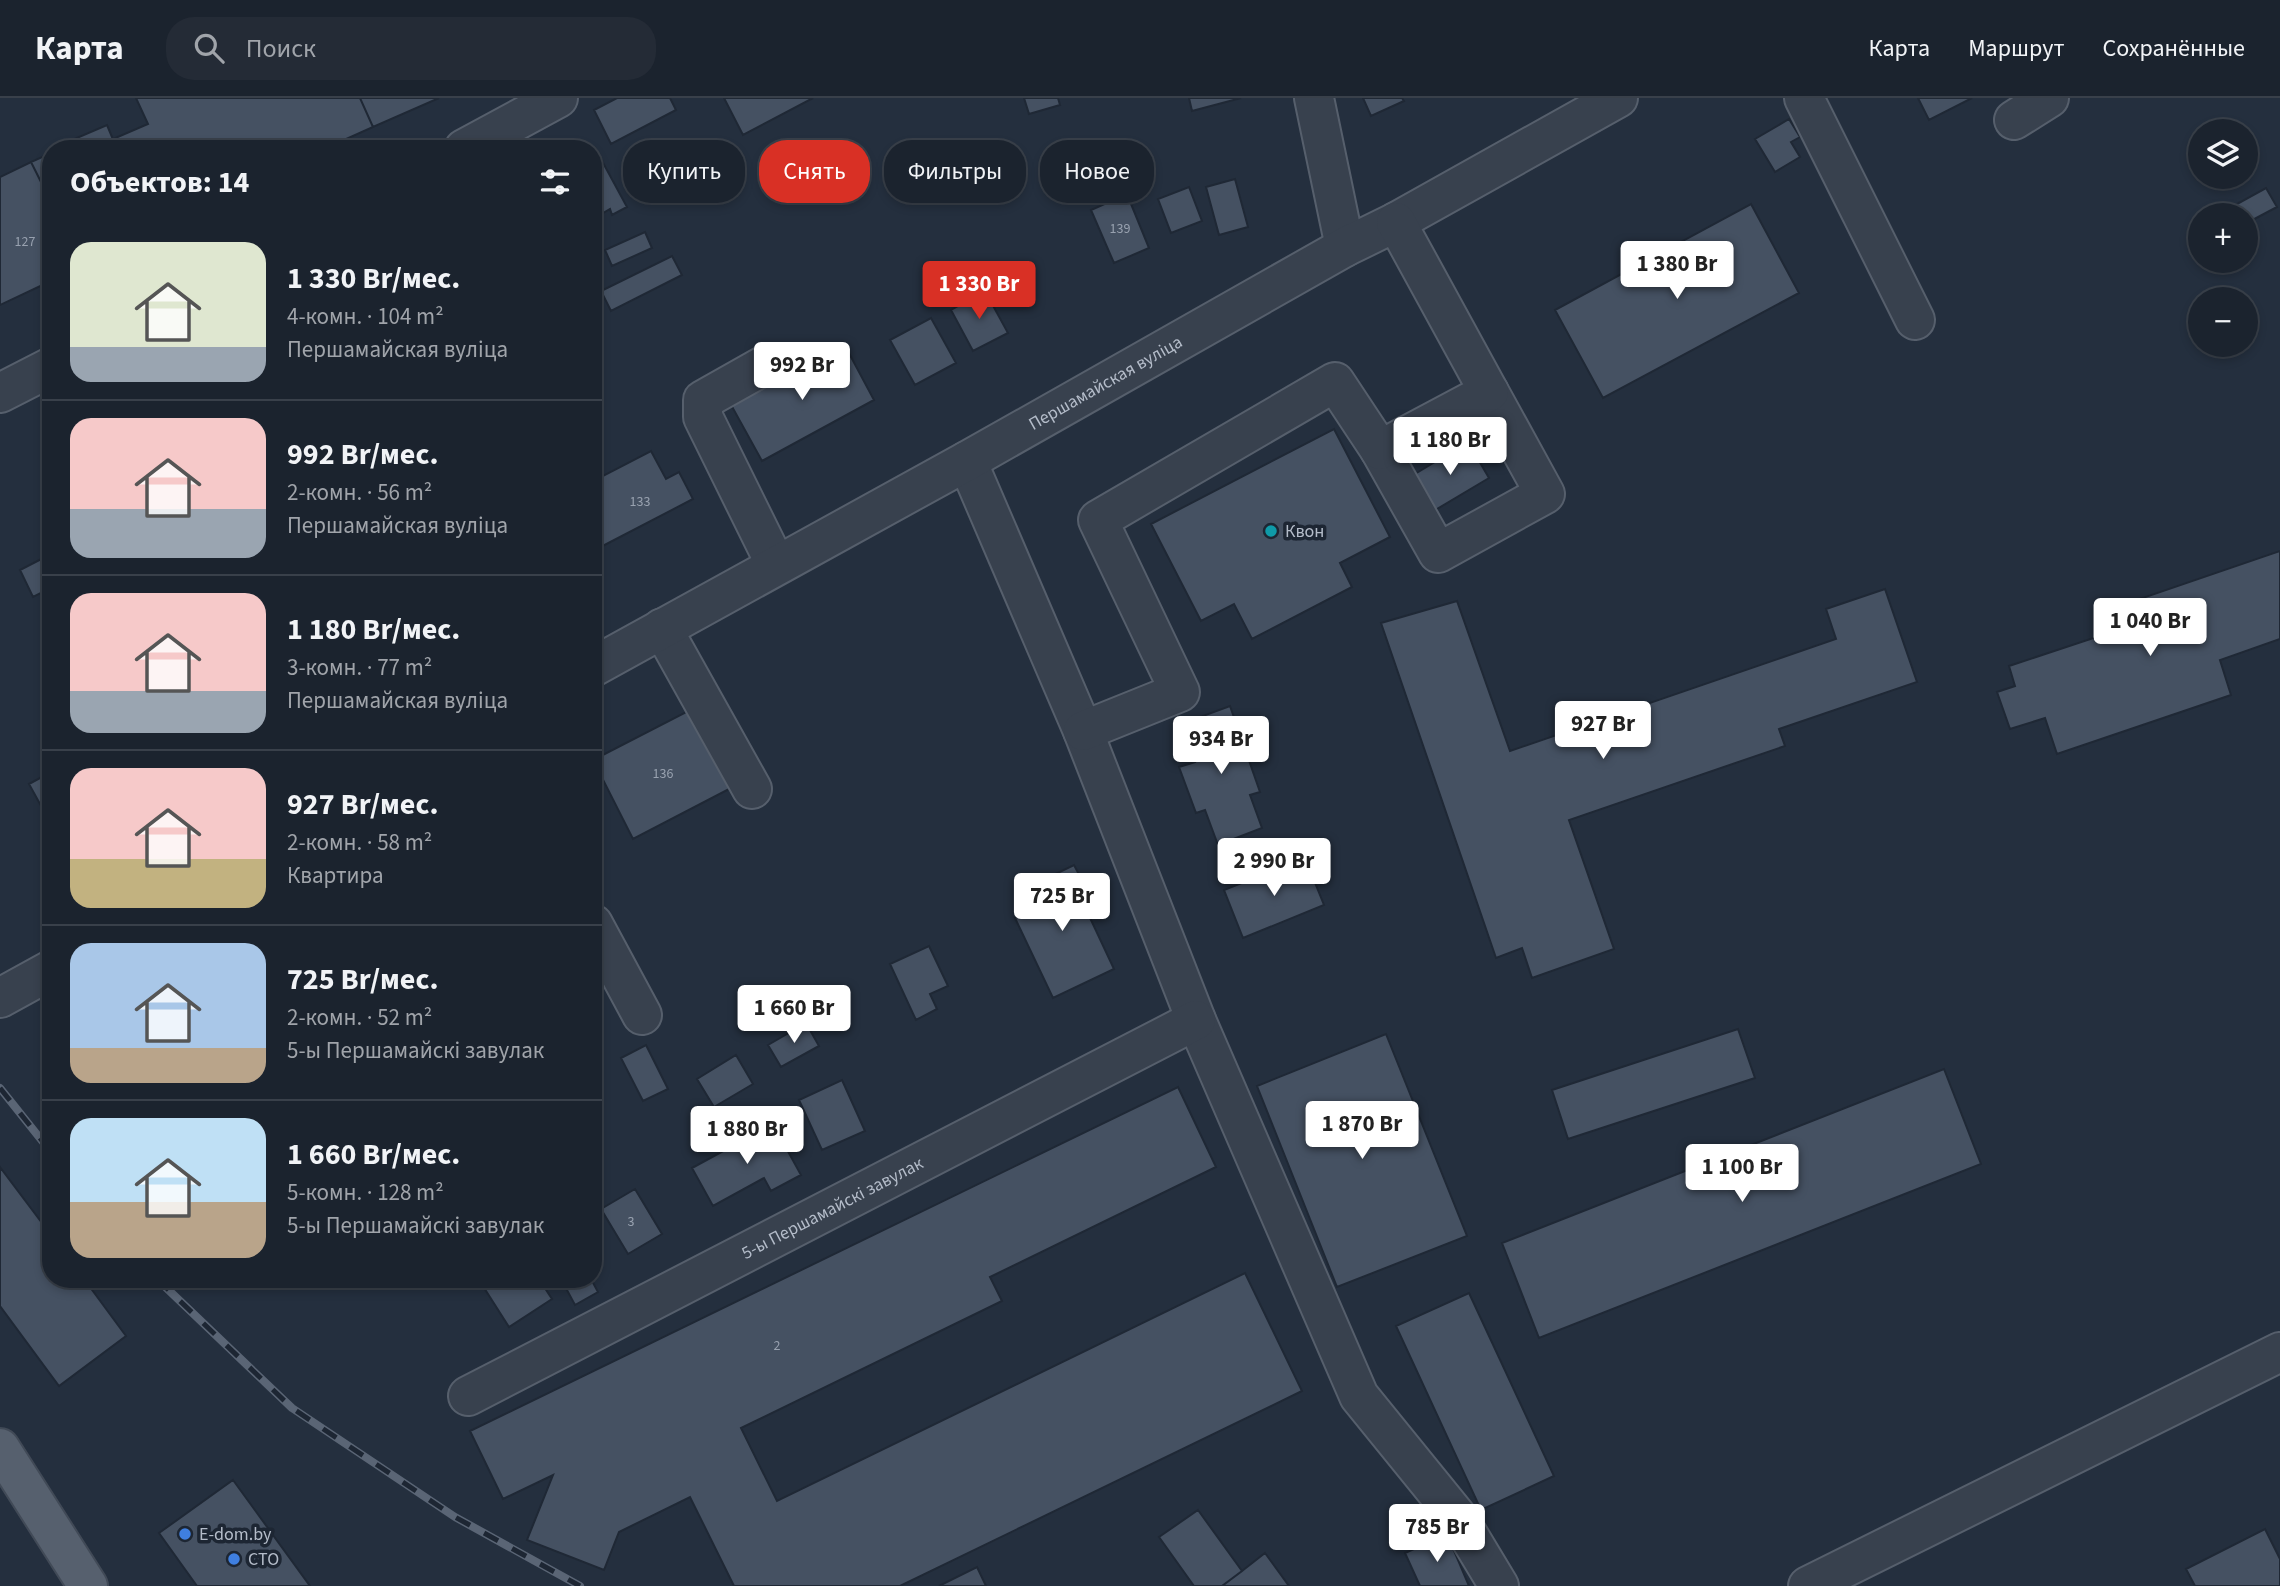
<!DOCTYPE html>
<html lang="ru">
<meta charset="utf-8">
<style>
body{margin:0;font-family:"Source Sans 3",sans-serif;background:#242b36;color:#f1f3f6;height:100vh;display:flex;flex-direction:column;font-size:26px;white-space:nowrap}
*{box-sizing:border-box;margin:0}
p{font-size:23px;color:#a0a4aa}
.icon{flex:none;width:38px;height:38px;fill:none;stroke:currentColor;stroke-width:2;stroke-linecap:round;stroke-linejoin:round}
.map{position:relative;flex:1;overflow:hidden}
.details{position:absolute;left:42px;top:42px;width:560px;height:1148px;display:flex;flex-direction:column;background:#1b232e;border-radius:28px;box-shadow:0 4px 10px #0003,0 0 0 2px #39404a}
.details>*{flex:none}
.guide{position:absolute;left:623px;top:42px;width:665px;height:63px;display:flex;gap:14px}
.tools{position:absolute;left:2188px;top:21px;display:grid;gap:14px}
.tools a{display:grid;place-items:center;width:70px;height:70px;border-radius:50%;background:#1b232e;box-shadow:0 4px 10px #0003,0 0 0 2px #39404a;font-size:35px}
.price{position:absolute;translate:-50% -60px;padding:0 16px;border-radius:7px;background:#fff;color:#222;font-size:23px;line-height:46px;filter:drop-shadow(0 2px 4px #0008)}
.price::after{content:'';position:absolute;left:50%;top:42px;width:21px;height:16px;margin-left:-10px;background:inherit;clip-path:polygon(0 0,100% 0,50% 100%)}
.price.current{background:#d93025;color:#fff}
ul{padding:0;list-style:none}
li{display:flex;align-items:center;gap:21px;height:175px;padding:0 28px}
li+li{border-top:2px solid #39404a}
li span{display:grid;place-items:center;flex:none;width:196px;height:140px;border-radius:21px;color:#555}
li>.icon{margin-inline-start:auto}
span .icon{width:84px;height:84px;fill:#fffc;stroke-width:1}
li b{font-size:30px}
h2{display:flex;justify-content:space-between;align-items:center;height:84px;padding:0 28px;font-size:30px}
.chip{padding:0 24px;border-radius:28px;background:#1b232e;box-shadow:0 4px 10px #0003,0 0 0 2px #39404a;font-size:24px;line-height:63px}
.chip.current{background:#d93025;color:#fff}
header{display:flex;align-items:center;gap:42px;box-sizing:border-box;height:98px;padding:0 35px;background:#1b232e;border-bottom:2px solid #39404a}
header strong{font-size:33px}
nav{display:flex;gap:38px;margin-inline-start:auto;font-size:24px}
.search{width:490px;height:63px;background:#242b36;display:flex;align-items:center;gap:18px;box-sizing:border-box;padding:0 24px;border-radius:28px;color:#a0a4aa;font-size:26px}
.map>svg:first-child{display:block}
.building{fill:#455162;stroke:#1f2835;stroke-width:2}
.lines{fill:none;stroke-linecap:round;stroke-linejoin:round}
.minor-casing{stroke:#565f6c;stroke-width:42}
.major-casing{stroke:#414a57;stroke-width:42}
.minor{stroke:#38414e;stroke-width:38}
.major{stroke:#56606e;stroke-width:38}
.rail-casing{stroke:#5a6575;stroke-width:8}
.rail{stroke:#1d2633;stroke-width:5;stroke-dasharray:16;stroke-linecap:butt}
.culture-dot{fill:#0f9aa8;stroke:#1d2633;stroke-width:2.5}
.shop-dot{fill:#3f7fe0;stroke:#1d2633;stroke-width:2.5}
.labels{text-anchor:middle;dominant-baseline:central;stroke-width:7;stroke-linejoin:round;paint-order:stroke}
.number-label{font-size:14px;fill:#98a1af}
.street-label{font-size:18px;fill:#b4bcc9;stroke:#1d2633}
.poi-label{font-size:18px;fill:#b4bcc9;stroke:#1d2633;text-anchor:start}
</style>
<header>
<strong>Карта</strong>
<div class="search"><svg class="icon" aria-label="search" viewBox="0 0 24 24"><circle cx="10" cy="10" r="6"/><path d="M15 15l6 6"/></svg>Поиск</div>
<nav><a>Карта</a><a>Маршрут</a><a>Сохранённые</a></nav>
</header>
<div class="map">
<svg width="2280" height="1488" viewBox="0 0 2280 1488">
<rect width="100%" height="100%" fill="#242f3e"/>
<!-- building -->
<path class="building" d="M 136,0 L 360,0 L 373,29 L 324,51 L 117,51 L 113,41 L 148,26 Z
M 360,0 L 439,0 L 373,29 Z
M 617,0 L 670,0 L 676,12 L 611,46 L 594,12 Z
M 724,0 L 813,0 L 743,37 Z
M 1024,0 L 1058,0 L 1060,7 L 1029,16 Z
M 1189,0 L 1241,0 L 1192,13 Z
M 1363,0 L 1402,0 L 1404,3 L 1371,18 Z
M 1918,0 L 1972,0 L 1929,22 Z
M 1789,21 L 1800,39 L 1791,44 L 1800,59 L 1775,74 L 1755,41 Z
M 107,27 L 117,51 L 76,51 L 72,42 Z
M 595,50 L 627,109 L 612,117 L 610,111 L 593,121 L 593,51 Z
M 51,55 L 51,104 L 31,64 Z
M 31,64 L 51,104 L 51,183 L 0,207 L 0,79 Z
M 1235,81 L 1248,129 L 1219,137 L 1206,89 Z
M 1189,89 L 1202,123 L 1171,135 L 1158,101 Z
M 2266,90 L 2277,109 L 2245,126 L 2245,117 L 2217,117 Z
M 1127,96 L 1149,150 L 1114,165 L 1091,112 Z
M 1751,106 L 1799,195 L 1603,300 L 1555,212 Z
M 645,134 L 652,150 L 612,168 L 605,152 Z
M 672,158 L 682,177 L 611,213 L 601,193 Z
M 985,193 L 1008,235 L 973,253 L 951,212 Z
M 931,220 L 956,265 L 915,287 L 890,242 Z
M 843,244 L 874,302 L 762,363 L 730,305 Z
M 1334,331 L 1390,439 L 1340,465 L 1352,489 L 1252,541 L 1234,506 L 1201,523 L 1151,426 Z
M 1468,344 L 1489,380 L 1432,414 L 1410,379 Z
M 651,353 L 666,381 L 679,374 L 693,401 L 593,453 L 593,383 Z
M 2280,453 L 2280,541 L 2220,562 L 2231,597 L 2057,656 L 2045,620 L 2010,631 L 1997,594 L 2015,588 L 2009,568 L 2130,528 L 2122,507 Z
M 51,456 L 51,490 L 33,499 L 20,472 Z
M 1885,491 L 1917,584 L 1779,631 L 1785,648 L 1569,722 L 1614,851 L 1532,880 L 1522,850 L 1496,860 L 1381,525 L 1457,503 L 1510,653 L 1836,541 L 1826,511 Z
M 1230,608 L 1260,694 L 1250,697 L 1262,730 L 1218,747 L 1205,712 L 1196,715 L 1179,669 L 1195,664 L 1181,626 Z
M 692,611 L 733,689 L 633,741 L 593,662 Z
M 51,674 L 51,726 L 29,686 Z
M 1305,760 L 1324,807 L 1243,840 L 1224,792 Z
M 1074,767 L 1084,786 L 1076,790 L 1114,871 L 1053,900 L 1015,820 L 1030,814 L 1020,793 Z
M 929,848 L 948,888 L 930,896 L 937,911 L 916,922 L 890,866 Z
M 806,925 L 819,948 L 781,969 L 768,947 Z
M 1738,931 L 1755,980 L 1568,1041 L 1552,992 Z
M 1386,936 L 1467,1138 L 1337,1189 L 1257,988 Z
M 646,947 L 668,991 L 643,1003 L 621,960 Z
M 736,957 L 753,986 L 714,1009 L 697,981 Z
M 1944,971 L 1981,1066 L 1539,1240 L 1502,1145 Z
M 842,982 L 865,1033 L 822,1052 L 799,1002 Z
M 1178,989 L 1216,1069 L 990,1179 L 1002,1203 L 741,1330 L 777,1403 L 1245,1175 L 1302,1293 L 900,1488 L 734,1488 L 690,1399 L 619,1434 L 604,1472 L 527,1442 L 553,1377 L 503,1401 L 470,1333 Z
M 773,1026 L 801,1077 L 771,1093 L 764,1080 L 713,1108 L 692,1070 Z
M 0,1069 L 51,1137 L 51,1181 L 84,1181 L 126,1238 L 59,1288 L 0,1208 Z
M 635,1091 L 662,1136 L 628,1156 L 601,1111 Z
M 487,1181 L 539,1181 L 552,1201 L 509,1229 L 481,1185 Z
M 561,1181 L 591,1181 L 598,1194 L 575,1207 Z
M 1469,1195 L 1554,1378 L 1481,1412 L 1396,1228 Z
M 233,1382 L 310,1488 L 197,1488 L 159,1435 Z
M 1198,1412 L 1242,1473 L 1222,1488 L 1194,1488 L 1159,1439 Z
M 2265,1431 L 2280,1461 L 2280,1488 L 2195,1488 L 2186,1471 Z
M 1447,1436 L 1469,1488 L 1420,1488 L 1405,1455 Z
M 1265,1455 L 1289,1488 L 1222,1488 L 1242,1473 Z
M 977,1469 L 986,1488 L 939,1488 Z"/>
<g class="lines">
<!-- minor casing -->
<g class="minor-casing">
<g id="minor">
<path d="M 1314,0 L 1345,149"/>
<path d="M 1804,0 L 1915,222"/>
<path d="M 2014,22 L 2049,0"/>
<path d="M 464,51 L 558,0"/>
<path d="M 765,267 L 703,302 L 703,319 L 776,467"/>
<path d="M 0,295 L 51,269"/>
<path d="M 1380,352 L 1438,455 L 1545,396 L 1489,294"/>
<path d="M 967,363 L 1083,633 L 1196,922 L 1359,1298 L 1458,1420 L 1499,1488"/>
<path d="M 662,530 L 752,691"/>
<path id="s1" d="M 593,569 L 967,363 L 1345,149 L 1396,124 L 1618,0"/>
<path d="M 1083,633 L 1180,594 L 1098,422 L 1335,284 L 1380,352 L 1489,294 L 1396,124"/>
<path d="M 593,826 L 642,917"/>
<path d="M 0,900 L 51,872"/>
<path id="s2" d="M 468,1298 L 1196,922"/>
<path d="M 1808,1488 L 2280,1254"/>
</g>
</g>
<!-- major casing -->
<g class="major-casing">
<path id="major" d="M 0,1350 L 88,1488"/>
</g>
<!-- minor -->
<use href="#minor" class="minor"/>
<!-- major -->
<use href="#major" class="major"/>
<!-- rail casing -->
<g class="rail-casing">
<path id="rail" d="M 0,990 L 51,1054
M 157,1181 L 292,1310 L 455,1419 L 580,1488"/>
</g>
<!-- rail -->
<use href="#rail" class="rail"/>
</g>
<!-- markers -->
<circle class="culture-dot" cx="1271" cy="433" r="7"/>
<g class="shop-dot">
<circle cx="185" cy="1436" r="7"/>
<circle cx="234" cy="1461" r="7"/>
</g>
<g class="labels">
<!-- number labels -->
<g class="number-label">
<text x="1120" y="131">139</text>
<text x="25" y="144">127</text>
<text x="640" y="404">133</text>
<text x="663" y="676">136</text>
<text x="631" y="1124">3</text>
<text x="777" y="1248">2</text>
</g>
<!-- street labels -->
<g class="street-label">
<text stroke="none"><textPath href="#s1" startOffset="586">Першамайская вуліца</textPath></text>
<text stroke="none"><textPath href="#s2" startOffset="410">5-ы Першамайскі завулак</textPath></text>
</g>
<!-- poi labels -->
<g class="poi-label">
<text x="1285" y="433">Квон</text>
<text x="199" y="1436">E-dom.by</text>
<text x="248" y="1461">СТО</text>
</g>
</g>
</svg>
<div class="tools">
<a><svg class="icon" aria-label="layers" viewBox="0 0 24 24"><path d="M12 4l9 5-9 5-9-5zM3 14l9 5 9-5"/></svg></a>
<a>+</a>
<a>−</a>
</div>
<b class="price" style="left:1677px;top:203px">1 380 Br</b>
<b class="price current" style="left:979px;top:223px">1 330 Br</b>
<b class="price" style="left:802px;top:304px">992 Br</b>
<b class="price" style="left:1450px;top:379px">1 180 Br</b>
<b class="price" style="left:2150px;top:560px">1 040 Br</b>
<b class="price" style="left:1603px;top:663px">927 Br</b>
<b class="price" style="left:1221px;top:678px">934 Br</b>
<b class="price" style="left:1274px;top:800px">2 990 Br</b>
<b class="price" style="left:1062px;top:835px">725 Br</b>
<b class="price" style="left:794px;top:947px">1 660 Br</b>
<b class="price" style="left:1362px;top:1063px">1 870 Br</b>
<b class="price" style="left:747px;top:1068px">1 880 Br</b>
<b class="price" style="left:1742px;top:1106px">1 100 Br</b>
<b class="price" style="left:1437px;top:1466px">785 Br</b>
<div class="guide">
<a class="chip">Купить</a>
<a class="chip current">Снять</a>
<a class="chip">Фильтры</a>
<a class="chip">Новое</a>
</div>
<section class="details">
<h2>Объектов: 14<svg class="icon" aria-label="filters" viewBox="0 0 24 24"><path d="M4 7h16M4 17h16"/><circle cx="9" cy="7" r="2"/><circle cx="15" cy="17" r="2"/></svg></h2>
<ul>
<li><span style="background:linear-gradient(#dfe7d0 75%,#9aa5b1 0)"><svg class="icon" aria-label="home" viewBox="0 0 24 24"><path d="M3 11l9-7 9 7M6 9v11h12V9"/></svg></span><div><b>1 330 Br/мес.</b><p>4-комн. · 104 m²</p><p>Першамайская вуліца</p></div></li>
<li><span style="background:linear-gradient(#f6c9c9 65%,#9aa5b1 0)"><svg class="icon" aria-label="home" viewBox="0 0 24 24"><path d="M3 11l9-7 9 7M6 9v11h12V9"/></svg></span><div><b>992 Br/мес.</b><p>2-комн. · 56 m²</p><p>Першамайская вуліца</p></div></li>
<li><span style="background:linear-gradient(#f6c9c9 70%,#9aa5b1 0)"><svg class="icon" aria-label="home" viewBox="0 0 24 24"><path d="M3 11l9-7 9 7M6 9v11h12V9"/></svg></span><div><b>1 180 Br/мес.</b><p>3-комн. · 77 m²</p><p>Першамайская вуліца</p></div></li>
<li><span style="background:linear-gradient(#f6c9c9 65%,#c2b280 0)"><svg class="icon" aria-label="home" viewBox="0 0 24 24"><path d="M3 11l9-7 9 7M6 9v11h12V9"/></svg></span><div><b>927 Br/мес.</b><p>2-комн. · 58 m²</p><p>Квартира</p></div></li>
<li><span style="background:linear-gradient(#a9c7e8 75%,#b9a48a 0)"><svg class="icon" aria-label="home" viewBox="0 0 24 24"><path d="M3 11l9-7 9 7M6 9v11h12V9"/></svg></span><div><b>725 Br/мес.</b><p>2-комн. · 52 m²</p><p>5-ы Першамайскі завулак</p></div></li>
<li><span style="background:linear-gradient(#bfe0f5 60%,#b9a48a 0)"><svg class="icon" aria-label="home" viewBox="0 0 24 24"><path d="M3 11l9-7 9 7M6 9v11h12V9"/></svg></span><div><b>1 660 Br/мес.</b><p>5-комн. · 128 m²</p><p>5-ы Першамайскі завулак</p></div></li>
</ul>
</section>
</div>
